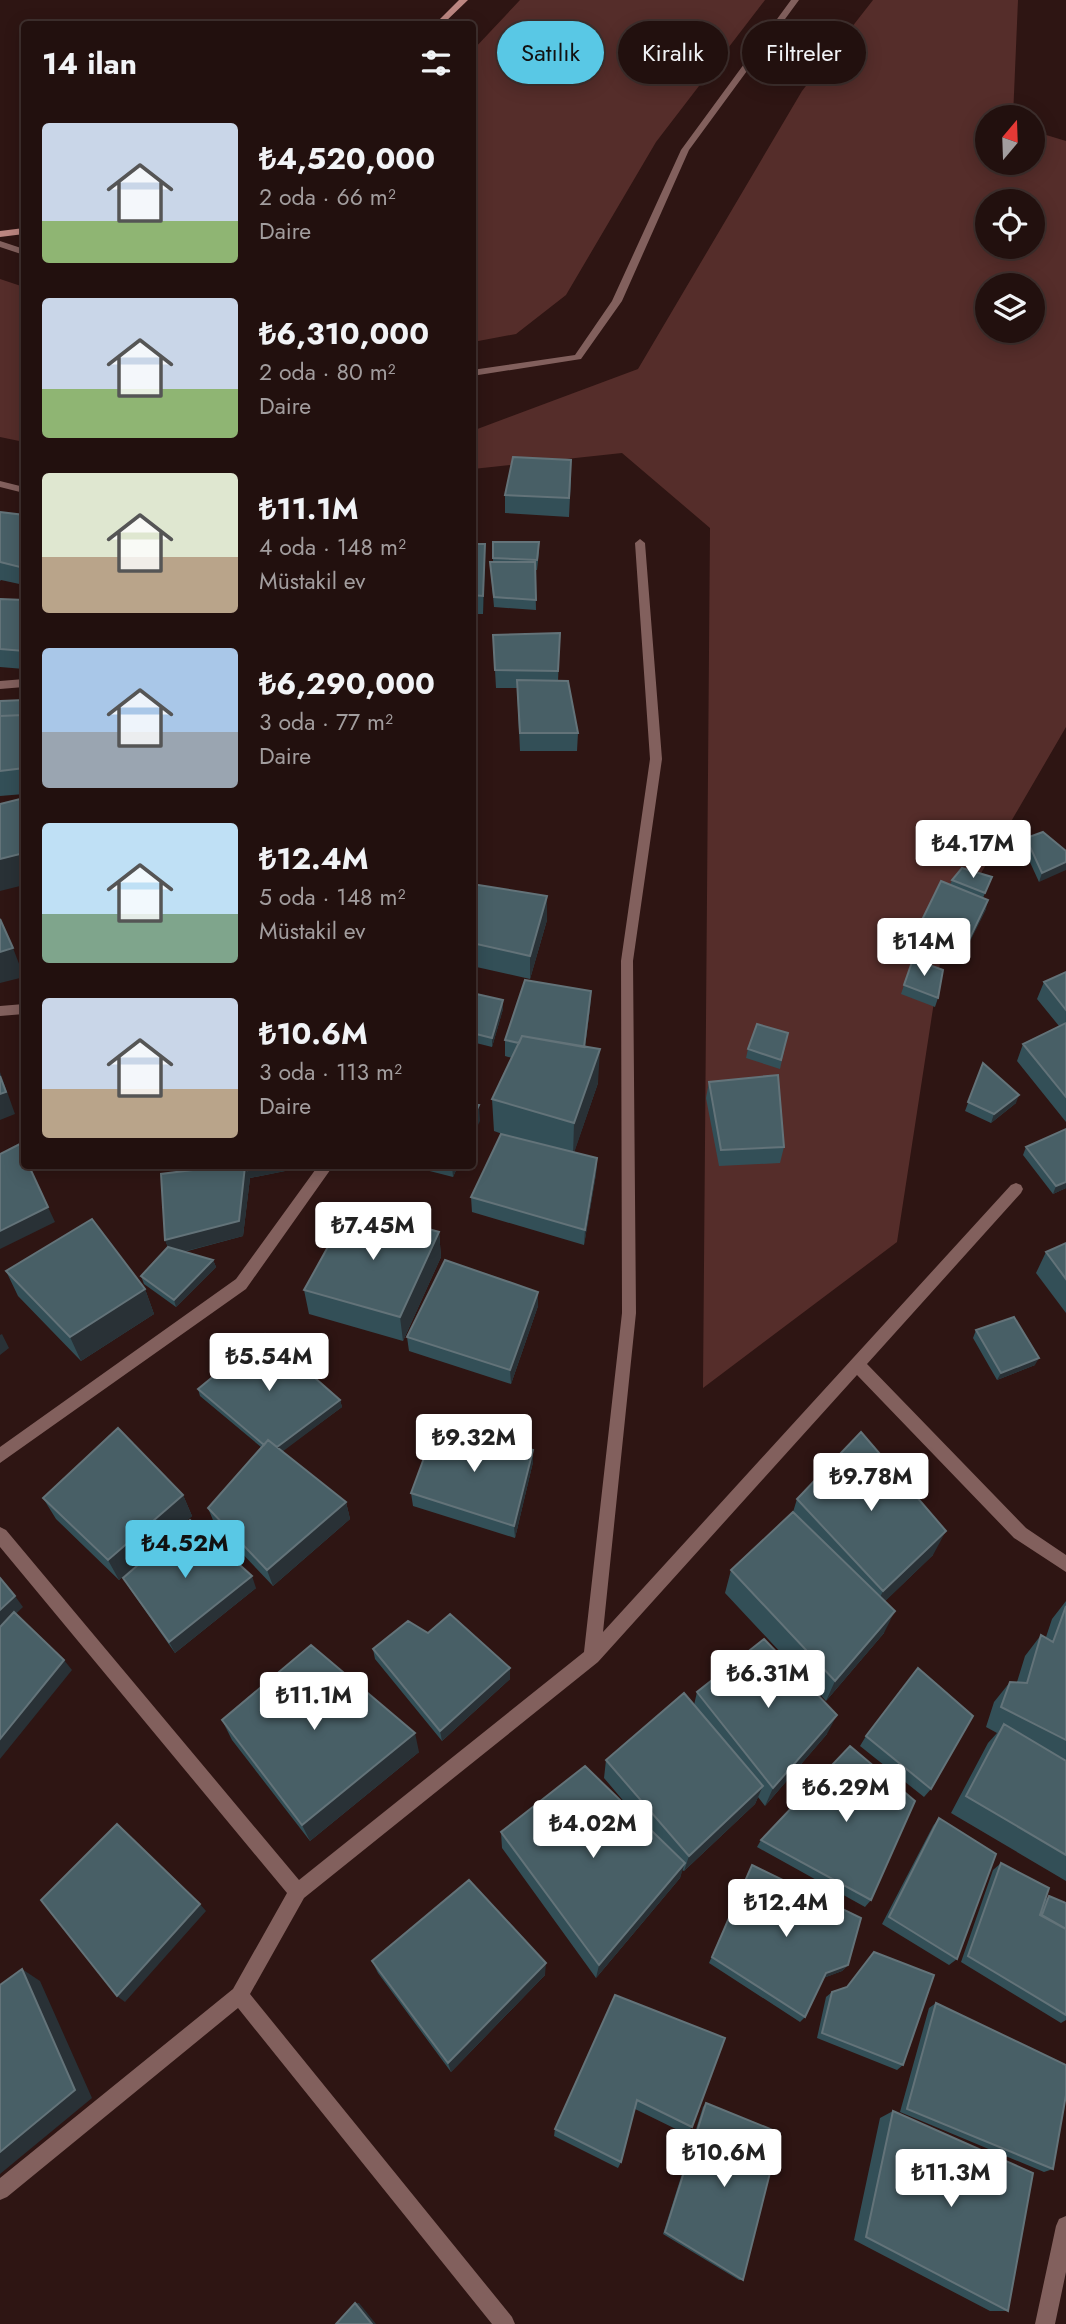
<!DOCTYPE html>
<html lang="tr">
<meta charset="utf-8">
<style>
body{margin:0;font-family:Jost,sans-serif;background:#2a1917;color:#f1f3f6;height:100vh;display:flex;flex-direction:column;font-size:26px;white-space:nowrap}
*{box-sizing:border-box;margin:0}
p{font-size:23px;color:#a29d9e}
.icon{flex:none;width:38px;height:38px;fill:none;stroke:currentColor;stroke-width:2;stroke-linecap:round;stroke-linejoin:round}
.map{position:relative;flex:1;overflow:hidden}
.side{position:absolute;left:21px;top:21px;width:455px;height:1148px;display:flex;flex-direction:column;background:#22100e;border-radius:7px;box-shadow:0 4px 18px #0003,0 0 0 2px #3f302e}
.side>*{flex:none}
.guide{position:absolute;left:497px;top:21px;width:464px;height:63px;display:flex;gap:14px}
.needle{width:46px;rotate:19deg}
.tools{position:absolute;left:975px;top:105px;display:grid;gap:14px}
.tools a{display:grid;place-items:center;width:70px;height:70px;border-radius:50%;background:#22100e;box-shadow:0 4px 18px #0003,0 0 0 2px #3f302e;font-size:35px}
.price{position:absolute;translate:-50% -60px;padding:0 16px;border-radius:7px;background:#fff;color:#222;font-size:23px;line-height:46px;filter:drop-shadow(0 2px 4px #0008)}
.price::after{content:'';position:absolute;left:50%;top:42px;width:21px;height:16px;margin-left:-10px;background:inherit;clip-path:polygon(0 0,100% 0,50% 100%)}
.price.active{background:#59c8e5;color:#111}
ul{padding:0;list-style:none}
li{display:flex;align-items:center;gap:21px;height:175px;padding:0 21px}
li span{display:grid;place-items:center;flex:none;width:196px;height:140px;border-radius:7px;color:#555}
li>.icon{margin-inline-start:auto}
span .icon{width:84px;height:84px;fill:#fffc;stroke-width:1}
li b{font-size:30px}
h2{display:flex;justify-content:space-between;align-items:center;height:84px;padding:0 21px;font-size:30px}
.tag{padding:0 24px;border-radius:32px;background:#22100e;box-shadow:0 4px 18px #0003,0 0 0 2px #3f302e;font-size:24px;line-height:63px}
.tag.active{background:#59c8e5;color:#111}
.map>svg:first-child{display:block}
.green{fill:#552d2a;fill-rule:evenodd}
.lines{fill:none;stroke-linecap:round;stroke-linejoin:round}
.minor{fill:#82605d;fill-rule:evenodd}
.tertiary{fill:#82605d;fill-rule:evenodd}
.secondary{fill:#bc8681;fill-rule:evenodd}
.wall{fill:#334f57}
.shaded-wall{fill:#293136}
.building{fill:#485f66;stroke:#637379;stroke-width:2}
</style>
<div class="map">
<svg width="1066" height="2324" viewBox="0 0 1066 2324">
<rect width="100%" height="100%" fill="#2e1513"/>
<!-- green -->
<path class="green" d="M 520,0 L 765,0 L 656,142 L 566,295 L 516,334 L 473,342 L 473,50 Z
M 873,0 L 1018,0 L 1013,117 L 987,117 L 987,163 L 1032,163 L 1033,131 L 1066,141 L 1066,727 L 944,937 L 897,1242 L 703,1388 L 710,528 L 622,453 L 473,469 L 472,431 L 638,369 L 802,91 ZM 987,201 L 1032,201 L 1032,247 L 987,247 ZM 987,285 L 1032,285 L 1032,331 L 987,331 Z
M 0,279 L 24,287 L 24,442 L 0,437 Z"/>
<g class="lines">
<!-- minor -->
<path class="minor" d="M 0,481 L 24,487 L 24,493 L 0,487 Z
M 640,539 L 645,543 L 662,759 L 633,961 L 636,1313 L 603,1632 L 1011,1185 L 1016,1183 L 1021,1185 L 1023,1189 L 1021,1193 L 867,1364 L 1026,1528 L 1066,1555 L 1066,1572 L 1014,1538 L 857,1375 L 598,1662 L 304,1898 L 250,1994 L 512,2317 L 515,2324 L 492,2324 L 238,2008 L 7,2197 L 0,2200 L 0,2178 L 233,1989 L 287,1893 L 0,1547 L 0,1527 L 6,1530 L 299,1880 L 584,1652 L 622,1313 L 621,961 L 650,759 L 635,543 Z
M 24,679 L 24,687 L 0,689 L 0,681 Z
M 24,1004 L 24,1014 L 0,1016 L 0,1006 Z
M 318,1166 L 333,1166 L 246,1289 L 0,1463 L 0,1447 L 236,1279 Z
M 1066,2216 L 1066,2272 L 1055,2324 L 1035,2324 L 1056,2226 L 1059,2219 Z"/>
<!-- tertiary -->
<path class="tertiary" d="M 791,0 L 799,0 L 689,150 L 622,301 L 581,359 L 472,376 L 472,370 L 575,355 L 612,301 L 681,150 Z
M 0,241 L 24,249 L 24,255 L 0,247 Z"/>
<!-- secondary -->
<path class="secondary" d="M 459,0 L 468,0 L 443,24 L 435,24 Z
M 24,228 L 24,234 L 0,237 L 0,231 Z"/>
</g>
<!-- wall -->
<path class="wall" d="M 571,478 L 569,517 L 505,513 L 505,495 Z
M 0,512 L 24,515 L 24,585 L 1,580 L 0,581 Z
M 493,542 L 539,552 L 537,570 L 535,570 L 536,610 L 494,607 L 490,562 L 493,562 Z
M 472,544 L 485,544 L 483,614 L 472,614 Z
M 0,599 L 24,600 L 24,669 L 0,667 Z
M 560,633 L 558,681 L 578,733 L 577,751 L 520,751 L 517,688 L 496,688 L 493,635 Z
M 24,700 L 24,794 L 0,796 L 0,701 Z
M 1026,838 L 1066,851 L 1039,882 L 1023,847 Z
M 992,877 L 983,898 L 986,909 L 964,953 L 918,933 L 920,924 L 950,885 L 952,880 Z
M 472,884 L 547,896 L 547,920 L 530,979 L 472,966 Z
M 1066,972 L 1066,1122 L 1017,1061 L 1023,1044 L 1059,1026 L 1037,999 L 1044,982 Z
M 904,985 L 938,998 L 935,1007 L 901,994 Z
M 591,991 L 590,1008 L 585,1047 L 598,1083 L 574,1152 L 597,1158 L 596,1174 L 584,1245 L 472,1212 L 471,1197 L 505,1135 L 494,1131 L 492,1099 L 512,1058 L 505,1056 L 505,1040 Z
M 472,993 L 503,1009 L 492,1047 L 472,1042 Z
M 788,1033 L 780,1069 L 746,1058 L 748,1049 Z
M 983,1063 L 1016,1103 L 991,1123 L 965,1111 Z
M 709,1082 L 784,1147 L 780,1163 L 719,1166 L 706,1098 Z
M 1026,1147 L 1066,1188 L 1053,1194 L 1023,1155 Z
M 225,1166 L 246,1166 L 248,1170 L 248,1166 L 310,1166 L 250,1178 L 243,1236 L 184,1252 L 213,1260 L 216,1267 L 176,1307 L 144,1284 L 141,1276 L 168,1247 L 165,1240 Z
M 410,1166 L 458,1166 L 453,1177 Z
M 439,1232 L 441,1257 L 403,1341 L 309,1314 L 304,1290 Z
M 1066,1243 L 1066,1313 L 1036,1273 L 1046,1252 Z
M 6,1271 L 145,1289 L 154,1314 L 81,1361 L 18,1296 Z
M 538,1292 L 538,1306 L 511,1384 L 409,1351 L 407,1337 Z
M 976,1330 L 1035,1365 L 997,1380 L 973,1338 Z
M 198,1389 L 340,1400 L 342,1407 L 282,1451 L 346,1502 L 350,1519 L 273,1586 L 215,1525 L 208,1508 L 261,1447 L 200,1396 Z
M 533,1462 L 515,1538 L 413,1506 L 411,1493 Z
M 183,1495 L 192,1516 L 119,1580 L 56,1519 L 43,1498 Z
M 797,1499 L 933,1555 L 885,1601 L 884,1633 L 826,1701 L 725,1593 L 731,1570 L 793,1512 Z
M 123,1578 L 256,1588 L 175,1653 L 130,1589 Z
M 1066,1601 L 1066,1881 L 951,1813 L 988,1743 L 997,1733 L 986,1727 L 994,1702 L 1010,1682 L 1017,1682 L 1025,1656 L 1041,1635 L 1046,1637 L 1052,1619 Z
M 373,1649 L 510,1679 L 442,1741 L 375,1659 Z
M 697,1692 L 827,1734 L 765,1806 L 758,1797 L 755,1804 L 684,1871 L 682,1870 L 680,1878 L 596,1978 L 502,1848 L 501,1832 L 632,1811 L 604,1778 L 606,1760 L 694,1705 Z
M 222,1720 L 419,1752 L 310,1841 L 232,1740 Z
M 866,1736 L 931,1789 L 924,1797 L 860,1746 Z
M 939,1818 L 957,1959 L 949,1965 L 882,1924 L 933,1826 Z
M 761,1840 L 871,1900 L 865,1907 L 757,1847 Z
M 1001,1863 L 1045,1900 L 1049,1896 L 1066,1903 L 1066,2020 L 1061,2023 L 961,1962 L 993,1870 Z
M 748,1873 L 848,1965 L 842,1971 L 823,1978 L 805,2017 L 800,2022 L 709,1963 Z
M 874,1952 L 903,2065 L 897,2070 L 817,2038 L 826,1997 L 832,1992 L 846,1988 Z
M 372,1961 L 545,1975 L 451,2072 L 378,1973 Z
M 936,2003 L 1053,2169 L 1044,2172 L 900,2112 L 929,2008 Z
M 725,2038 L 692,2127 L 686,2134 L 635,2109 L 621,2162 L 618,2168 L 554,2136 L 555,2129 Z
M 706,2103 L 743,2280 L 739,2280 L 663,2234 L 703,2107 Z
M 893,2111 L 1008,2311 L 990,2311 L 854,2240 L 880,2118 Z"/>
<!-- shaded-wall -->
<path class="shaded-wall" d="M 485,544 L 485,562 L 483,614 L 483,596 Z
M 24,853 L 24,885 L 0,891 L 0,859 Z
M 1066,862 L 1066,870 L 1039,882 L 1042,873 Z
M 547,896 L 547,920 L 530,979 L 530,956 Z
M 988,900 L 986,909 L 964,953 L 967,944 Z
M 13,948 L 24,977 L 0,983 L 0,952 Z
M 591,991 L 590,1008 L 581,1076 L 582,1060 Z
M 503,1000 L 503,1009 L 492,1047 L 492,1038 Z
M 600,1049 L 598,1083 L 573,1156 L 574,1123 Z
M 0,1072 L 15,1114 L 0,1120 Z
M 1019,1095 L 1016,1103 L 991,1123 L 994,1114 Z
M 479,1105 L 480,1121 L 472,1137 L 472,1119 Z
M 597,1158 L 596,1174 L 584,1245 L 585,1230 Z
M 245,1166 L 246,1166 L 248,1170 L 270,1166 L 310,1166 L 250,1178 L 243,1236 L 171,1255 L 165,1240 Z
M 452,1166 L 458,1166 L 453,1177 Z
M 1066,1182 L 1066,1188 L 1053,1194 L 1056,1186 Z
M 48,1207 L 55,1222 L 0,1249 L 0,1231 Z
M 439,1232 L 441,1257 L 403,1341 L 400,1317 Z
M 213,1260 L 216,1267 L 176,1307 L 174,1300 Z
M 145,1289 L 154,1314 L 81,1361 L 70,1337 Z
M 538,1292 L 538,1306 L 511,1384 L 510,1370 Z
M 2,1334 L 9,1348 L 0,1355 L 0,1335 Z
M 1039,1358 L 1035,1365 L 997,1380 L 1001,1373 Z
M 340,1400 L 342,1407 L 274,1458 L 272,1451 Z
M 533,1450 L 533,1462 L 515,1538 L 514,1526 Z
M 183,1495 L 192,1516 L 119,1580 L 108,1560 Z
M 346,1502 L 350,1519 L 273,1586 L 267,1570 Z
M 946,1531 L 933,1555 L 872,1614 L 883,1591 Z
M 252,1576 L 256,1588 L 175,1653 L 169,1642 Z
M 15,1596 L 23,1607 L 0,1629 L 0,1610 Z
M 895,1611 L 884,1633 L 826,1701 L 835,1681 Z
M 64,1660 L 72,1670 L 0,1759 L 0,1739 Z
M 510,1668 L 510,1679 L 442,1741 L 440,1731 Z
M 837,1715 L 827,1734 L 765,1806 L 773,1788 Z
M 415,1733 L 419,1752 L 310,1841 L 302,1825 Z
M 763,1786 L 755,1804 L 684,1871 L 689,1856 Z
M 685,1863 L 680,1878 L 596,1978 L 599,1965 Z
M 200,1904 L 206,1911 L 125,2002 L 117,1996 Z
M 546,1963 L 545,1975 L 451,2072 L 448,2063 Z
M 848,1965 L 842,1971 L 821,1979 L 826,1973 Z
M 22,1969 L 40,1981 L 92,2098 L 0,2174 L 0,2152 Z
M 355,2303 L 359,2303 L 376,2324 L 372,2324 Z"/>
<!-- building -->
<path class="building" d="M 513,457 L 571,460 L 569,498 L 505,495 Z
M 0,512 L 24,515 L 24,568 L 0,562 Z
M 493,542 L 539,542 L 537,560 L 493,558 Z
M 472,544 L 485,544 L 483,596 L 472,595 Z
M 490,562 L 535,562 L 536,600 L 494,597 Z
M 0,599 L 24,600 L 24,651 L 0,649 Z
M 560,633 L 558,671 L 495,670 L 493,635 Z
M 517,680 L 568,681 L 578,733 L 520,733 Z
M 24,700 L 24,715 L 0,716 L 0,701 Z
M 24,715 L 24,768 L 0,771 L 0,716 Z
M 24,798 L 24,853 L 0,859 L 0,804 Z
M 1043,832 L 1066,851 L 1066,862 L 1042,873 L 1026,838 Z
M 962,868 L 992,877 L 985,893 L 952,880 Z
M 941,881 L 988,900 L 967,944 L 920,924 Z
M 472,884 L 547,896 L 530,956 L 472,943 Z
M 0,919 L 13,948 L 0,952 Z
M 913,959 L 943,970 L 938,998 L 904,985 Z
M 1066,972 L 1066,1010 L 1044,982 Z
M 525,980 L 591,991 L 584,1047 L 522,1036 L 519,1043 L 505,1040 Z
M 472,993 L 503,1000 L 492,1038 L 472,1033 Z
M 1066,1023 L 1066,1097 L 1023,1044 Z
M 757,1024 L 788,1033 L 781,1060 L 748,1049 Z
M 522,1036 L 600,1049 L 574,1123 L 492,1099 Z
M 983,1063 L 1019,1095 L 994,1114 L 968,1102 Z
M 778,1075 L 784,1147 L 721,1150 L 709,1082 Z
M 0,1076 L 6,1092 L 0,1094 Z
M 472,1104 L 479,1105 L 472,1119 Z
M 1066,1129 L 1066,1182 L 1056,1186 L 1026,1147 Z
M 501,1134 L 597,1158 L 585,1230 L 471,1197 Z
M 20,1144 L 24,1154 L 24,1166 L 29,1166 L 48,1207 L 0,1231 L 0,1154 Z
M 225,1166 L 245,1166 L 239,1221 L 165,1240 L 161,1174 Z
M 248,1166 L 270,1166 L 248,1170 Z
M 350,1207 L 439,1232 L 400,1317 L 304,1290 Z
M 92,1219 L 145,1289 L 70,1337 L 6,1271 Z
M 1066,1243 L 1066,1279 L 1046,1252 Z
M 168,1247 L 213,1260 L 174,1300 L 141,1276 Z
M 445,1260 L 538,1292 L 510,1370 L 407,1337 Z
M 1014,1317 L 1039,1358 L 1001,1373 L 976,1330 Z
M 265,1334 L 340,1400 L 277,1447 L 268,1440 L 264,1445 L 198,1389 Z
M 437,1423 L 533,1450 L 514,1526 L 411,1493 Z
M 118,1428 L 183,1495 L 108,1560 L 43,1498 Z
M 861,1432 L 946,1531 L 883,1591 L 797,1499 Z
M 268,1440 L 346,1502 L 267,1570 L 208,1508 Z
M 793,1512 L 895,1611 L 835,1681 L 731,1570 Z
M 190,1520 L 252,1576 L 169,1642 L 123,1578 Z
M 0,1578 L 15,1596 L 0,1610 Z
M 1066,1606 L 1066,1740 L 1001,1707 L 1010,1682 L 1027,1683 L 1041,1635 L 1053,1642 Z
M 14,1612 L 64,1660 L 0,1739 L 0,1627 Z
M 450,1614 L 510,1668 L 440,1731 L 373,1649 L 408,1621 L 428,1633 Z
M 764,1639 L 837,1715 L 773,1788 L 697,1692 Z
M 311,1645 L 415,1733 L 302,1825 L 222,1720 Z
M 918,1668 L 973,1716 L 931,1789 L 866,1736 Z
M 684,1693 L 763,1786 L 689,1856 L 606,1760 Z
M 1004,1724 L 1066,1761 L 1066,1855 L 966,1796 Z
M 850,1746 L 915,1801 L 871,1900 L 761,1840 Z
M 585,1766 L 685,1863 L 599,1965 L 501,1832 Z
M 939,1818 L 996,1854 L 957,1959 L 889,1917 Z
M 117,1824 L 200,1904 L 117,1996 L 41,1900 Z
M 1001,1863 L 1049,1888 L 1040,1915 L 1066,1929 L 1066,2015 L 968,1956 Z
M 752,1865 L 861,1918 L 848,1965 L 826,1973 L 805,2017 L 712,1957 Z
M 469,1880 L 546,1963 L 448,2063 L 372,1961 Z
M 1049,1896 L 1066,1903 L 1066,1929 L 1042,1915 Z
M 874,1952 L 934,1975 L 903,2065 L 822,2033 L 832,1992 L 847,1987 Z
M 22,1969 L 75,2090 L 0,2152 L 0,1985 Z
M 615,1995 L 725,2038 L 692,2127 L 637,2100 L 621,2162 L 555,2129 Z
M 936,2003 L 1066,2065 L 1066,2095 L 1053,2169 L 907,2109 Z
M 706,2103 L 780,2133 L 743,2280 L 665,2232 Z
M 893,2111 L 1033,2173 L 1008,2311 L 866,2237 Z
M 355,2303 L 372,2324 L 336,2324 Z"/>
</svg>
<div class="tools">
<a><svg class="needle" viewBox="-14 -14 28 28"><path d="M0-13l5 13h-10z" fill="#e53935"/><path d="M0 13l5-13h-10z" fill="#a29d9e"/></svg></a>
<a><svg class="icon" aria-label="locate" viewBox="0 0 24 24"><circle cx="12" cy="12" r="6"/><path d="M12 2v4M12 18v4M2 12h4M18 12h4"/></svg></a>
<a><svg class="icon" aria-label="layers" viewBox="0 0 24 24"><path d="M12 4l9 5-9 5-9-5zM3 14l9 5 9-5"/></svg></a>
</div>
<b class="price" style="left:973px;top:880px">₺4.17M</b>
<b class="price" style="left:924px;top:978px">₺14M</b>
<b class="price" style="left:373px;top:1262px">₺7.45M</b>
<b class="price" style="left:269px;top:1393px">₺5.54M</b>
<b class="price" style="left:474px;top:1474px">₺9.32M</b>
<b class="price" style="left:871px;top:1513px">₺9.78M</b>
<b class="price active" style="left:185px;top:1580px">₺4.52M</b>
<b class="price" style="left:768px;top:1710px">₺6.31M</b>
<b class="price" style="left:314px;top:1732px">₺11.1M</b>
<b class="price" style="left:846px;top:1824px">₺6.29M</b>
<b class="price" style="left:593px;top:1860px">₺4.02M</b>
<b class="price" style="left:786px;top:1939px">₺12.4M</b>
<b class="price" style="left:724px;top:2189px">₺10.6M</b>
<b class="price" style="left:951px;top:2209px">₺11.3M</b>
<div class="guide">
<a class="tag active">Satılık</a>
<a class="tag">Kiralık</a>
<a class="tag">Filtreler</a>
</div>
<section class="side">
<h2>14 ilan<svg class="icon" aria-label="filters" viewBox="0 0 24 24"><path d="M4 7h16M4 17h16"/><circle cx="9" cy="7" r="2"/><circle cx="15" cy="17" r="2"/></svg></h2>
<ul>
<li><span style="background:linear-gradient(#c9d6e8 70%,#8fb573 0)"><svg class="icon" aria-label="home" viewBox="0 0 24 24"><path d="M3 11l9-7 9 7M6 9v11h12V9"/></svg></span><div><b>₺4,520,000</b><p>2 oda · 66 m²</p><p>Daire</p></div></li>
<li><span style="background:linear-gradient(#c9d6e8 65%,#8fb573 0)"><svg class="icon" aria-label="home" viewBox="0 0 24 24"><path d="M3 11l9-7 9 7M6 9v11h12V9"/></svg></span><div><b>₺6,310,000</b><p>2 oda · 80 m²</p><p>Daire</p></div></li>
<li><span style="background:linear-gradient(#dfe7d0 60%,#b9a48a 0)"><svg class="icon" aria-label="home" viewBox="0 0 24 24"><path d="M3 11l9-7 9 7M6 9v11h12V9"/></svg></span><div><b>₺11.1M</b><p>4 oda · 148 m²</p><p>Müstakil ev</p></div></li>
<li><span style="background:linear-gradient(#a9c7e8 60%,#9aa5b1 0)"><svg class="icon" aria-label="home" viewBox="0 0 24 24"><path d="M3 11l9-7 9 7M6 9v11h12V9"/></svg></span><div><b>₺6,290,000</b><p>3 oda · 77 m²</p><p>Daire</p></div></li>
<li><span style="background:linear-gradient(#bfe0f5 65%,#7fa58c 0)"><svg class="icon" aria-label="home" viewBox="0 0 24 24"><path d="M3 11l9-7 9 7M6 9v11h12V9"/></svg></span><div><b>₺12.4M</b><p>5 oda · 148 m²</p><p>Müstakil ev</p></div></li>
<li><span style="background:linear-gradient(#c9d6e8 65%,#b9a48a 0)"><svg class="icon" aria-label="home" viewBox="0 0 24 24"><path d="M3 11l9-7 9 7M6 9v11h12V9"/></svg></span><div><b>₺10.6M</b><p>3 oda · 113 m²</p><p>Daire</p></div></li>
</ul>
</section>
</div>
